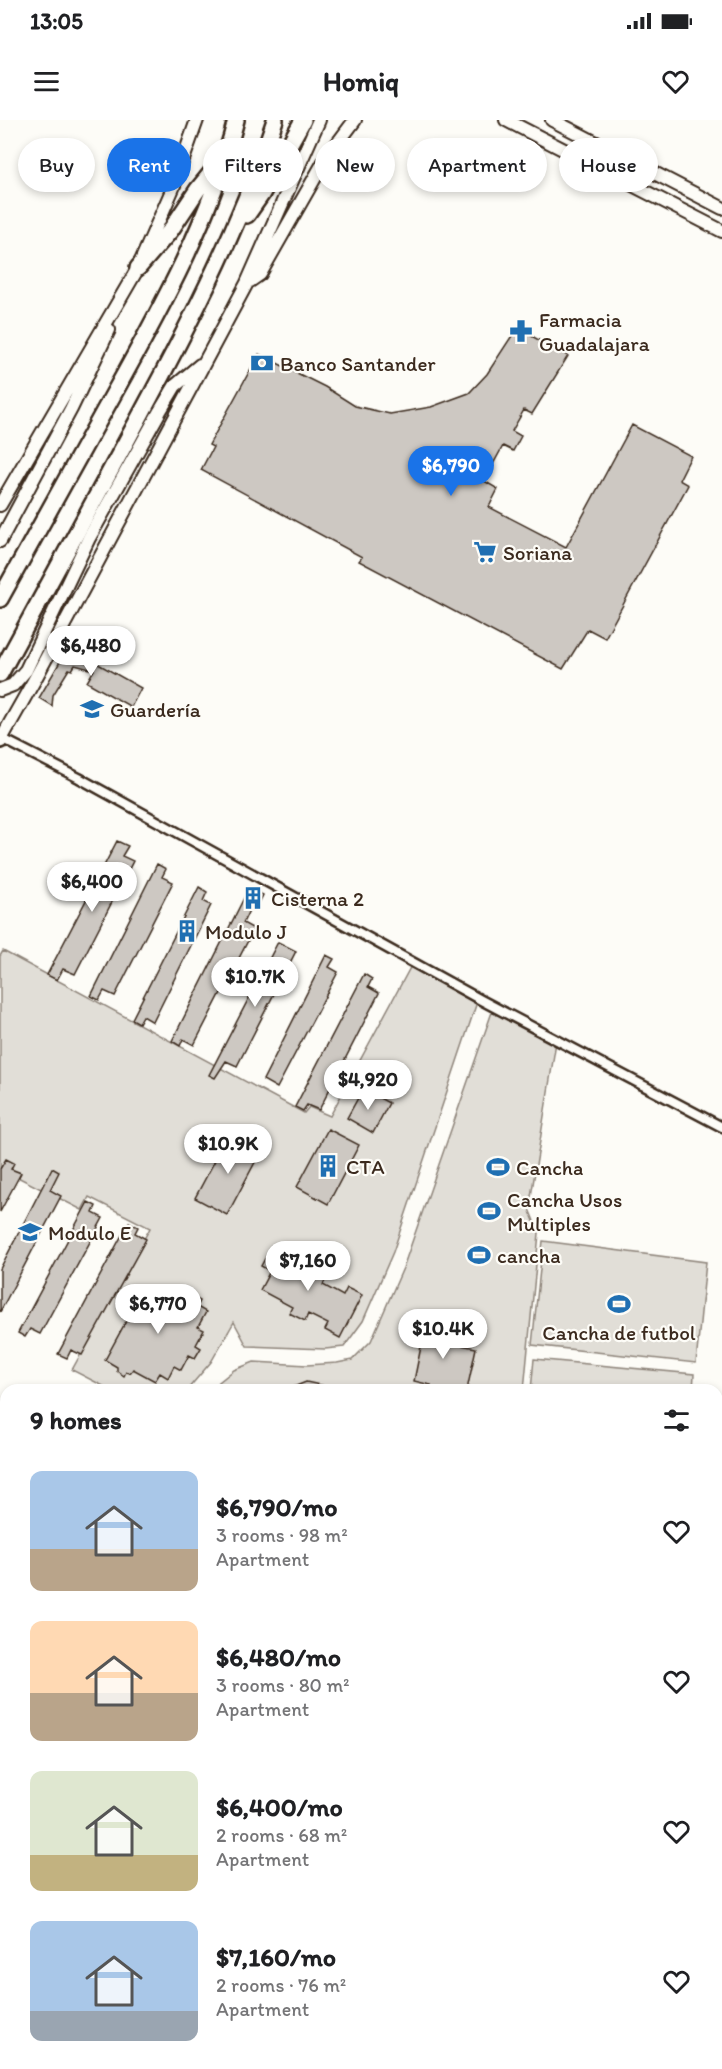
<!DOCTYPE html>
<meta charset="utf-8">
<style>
body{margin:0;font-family:Itim,sans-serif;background:#f2f2f2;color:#202124;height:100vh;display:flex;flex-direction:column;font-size:22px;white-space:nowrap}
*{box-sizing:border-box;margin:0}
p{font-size:20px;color:#757577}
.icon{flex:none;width:33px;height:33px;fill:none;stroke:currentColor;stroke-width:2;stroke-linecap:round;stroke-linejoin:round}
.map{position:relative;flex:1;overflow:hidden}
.details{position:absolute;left:0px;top:1264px;width:723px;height:686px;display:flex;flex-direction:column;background:#fff;border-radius:18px 18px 0 0;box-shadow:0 3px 9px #0003}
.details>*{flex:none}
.banner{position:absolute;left:18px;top:18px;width:687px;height:54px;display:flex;gap:12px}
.price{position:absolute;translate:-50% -51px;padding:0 14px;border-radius:21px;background:#fff;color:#222;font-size:20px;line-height:39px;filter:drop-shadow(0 2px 3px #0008)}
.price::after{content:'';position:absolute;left:50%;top:36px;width:18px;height:14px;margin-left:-9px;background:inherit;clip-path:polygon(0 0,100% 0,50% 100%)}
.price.selected{background:#1a73e8;color:#fff}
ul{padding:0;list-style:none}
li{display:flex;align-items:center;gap:18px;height:150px;padding:0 30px}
li span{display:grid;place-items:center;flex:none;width:168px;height:120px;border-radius:12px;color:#555}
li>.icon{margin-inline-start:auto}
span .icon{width:72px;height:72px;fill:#fffc;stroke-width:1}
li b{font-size:26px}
h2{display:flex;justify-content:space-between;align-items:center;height:72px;padding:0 30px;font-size:26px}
.tag{padding:0 21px;border-radius:27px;background:#fff;box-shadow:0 3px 9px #0003;font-size:21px;line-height:54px}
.tag.selected{background:#1a73e8;color:#fff}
.status{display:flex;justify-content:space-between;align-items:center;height:42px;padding:0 30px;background:#fff;direction:ltr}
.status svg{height:16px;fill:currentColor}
header{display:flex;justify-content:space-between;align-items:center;height:78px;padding:0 30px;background:#fff;font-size:27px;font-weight:700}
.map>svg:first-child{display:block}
.green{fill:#e1ded7;stroke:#8e847a;stroke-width:1.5}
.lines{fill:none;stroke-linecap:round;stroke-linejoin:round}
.stream{stroke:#887d74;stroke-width:3}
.building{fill:#cdc8c2;stroke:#3b2a1e;stroke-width:1.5}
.pedestrian-casing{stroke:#3b2a1e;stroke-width:11}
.minor-casing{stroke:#3b2a1e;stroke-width:13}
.secondary-casing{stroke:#3b2a1e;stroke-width:16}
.motorway-casing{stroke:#3b2a1e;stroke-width:20}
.pedestrian{stroke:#fdfcf7;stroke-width:7}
.minor{stroke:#fdfcf7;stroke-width:8}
.secondary{stroke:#fdfcf7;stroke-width:12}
.motorway{stroke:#fdfcf7;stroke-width:15}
.labels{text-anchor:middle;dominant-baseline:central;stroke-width:4.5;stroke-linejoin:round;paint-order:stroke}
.poi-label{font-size:21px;fill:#3b2a1e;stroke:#fdfcf7;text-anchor:start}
</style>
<div class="status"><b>13:05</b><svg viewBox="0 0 49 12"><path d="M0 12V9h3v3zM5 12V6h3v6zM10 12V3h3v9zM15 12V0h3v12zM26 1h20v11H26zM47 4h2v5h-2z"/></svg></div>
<header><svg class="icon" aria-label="menu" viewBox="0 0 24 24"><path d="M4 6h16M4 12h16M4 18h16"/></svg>Homiq<svg class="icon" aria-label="heart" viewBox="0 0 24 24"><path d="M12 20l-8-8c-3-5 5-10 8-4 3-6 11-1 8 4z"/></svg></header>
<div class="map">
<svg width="722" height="1949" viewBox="0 0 722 1949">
<rect width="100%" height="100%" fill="#fdfcf7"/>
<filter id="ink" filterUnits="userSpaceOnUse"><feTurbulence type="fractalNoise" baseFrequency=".0167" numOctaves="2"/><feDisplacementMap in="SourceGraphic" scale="12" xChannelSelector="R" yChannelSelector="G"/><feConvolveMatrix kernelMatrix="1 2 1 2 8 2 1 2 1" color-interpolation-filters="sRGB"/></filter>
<g filter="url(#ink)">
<!-- green -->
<path class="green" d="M 3,831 L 304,993 L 309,987 L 330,996 L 412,844 L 478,879 L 393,1132 L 363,1201 L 344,1227 L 325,1229 L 247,1226 L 234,1202 L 211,1242 L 187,1270 L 111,1270 L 72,1250 L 150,1108 L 89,1077 L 82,1090 L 0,1048 L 0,836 Z
M 492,892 L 556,922 L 529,1089 L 539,1113 L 524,1270 L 209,1270 L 234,1250 L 254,1242 L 307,1245 L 337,1243 L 352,1240 L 371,1221 L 403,1148 Z
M 543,1121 L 706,1142 L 696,1243 L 532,1225 Z
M 534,1239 L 694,1254 L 693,1270 L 531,1270 Z"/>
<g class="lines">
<!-- stream -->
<path class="stream" d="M 717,1652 L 722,1639
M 717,1655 L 722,1657
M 623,1944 L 624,1945
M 493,1949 L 502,1944"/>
</g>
<!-- building -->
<path class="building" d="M 517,208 L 568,236 L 532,294 L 524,290 L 512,311 L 521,316 L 513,331 L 503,326 L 484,361 L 498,369 L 489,387 L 566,427 L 632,305 L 691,336 L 679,360 L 688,365 L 605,518 L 588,509 L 563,549 L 359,441 L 362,437 L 201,350 L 213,327 L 209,325 L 259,234 L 325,267 L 355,286 L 390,294 L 431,287 L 469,273 L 487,254 Z
M 72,521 L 88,530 L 84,536 L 141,568 L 131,587 L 87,562 L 94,550 L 75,545 L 72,550 L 69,549 L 53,575 L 52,586 L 39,578 Z
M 117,721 L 128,726 L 122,736 L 133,741 L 75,854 L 63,849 L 57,860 L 47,855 Z
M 157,744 L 166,749 L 162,757 L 173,762 L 115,876 L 104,871 L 99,880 L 91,876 Z
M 199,767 L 207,772 L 203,781 L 211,785 L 153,902 L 143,896 L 139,903 L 132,899 Z
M 249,768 L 263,775 L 256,789 L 251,786 L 243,803 L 254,809 L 194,925 L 183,919 L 180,926 L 172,921 Z
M 278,822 L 296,831 L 237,946 L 226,941 L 215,958 L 209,955 Z
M 326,835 L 334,839 L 329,847 L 338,852 L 277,968 L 263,960 Z
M 364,854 L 372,859 L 368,867 L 379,873 L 319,990 L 307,985 L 303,991 L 295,987 Z
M 363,969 L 389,983 L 373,1013 L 347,998 Z
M 328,1009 L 359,1025 L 328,1084 L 297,1067 Z
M 229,1014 L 261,1031 L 227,1095 L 195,1078 Z
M 6,1039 L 14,1043 L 11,1049 L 21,1053 L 0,1092 L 0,1049 Z
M 52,1048 L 59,1052 L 50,1070 L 61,1076 L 0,1192 L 0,1149 Z
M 88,1082 L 96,1086 L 93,1093 L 103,1098 L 40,1214 L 30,1209 L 25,1217 L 18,1213 Z
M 129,1102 L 138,1107 L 135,1113 L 146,1119 L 82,1235 L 71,1230 L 67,1238 L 58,1234 Z
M 272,1126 L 327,1156 L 323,1165 L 343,1176 L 347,1168 L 362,1175 L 340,1218 L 325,1210 L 328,1204 L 308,1194 L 305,1201 L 289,1193 L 292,1187 L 260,1170 L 270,1151 L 261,1146 Z
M 142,1165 L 156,1193 L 167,1178 L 177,1176 L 180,1170 L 200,1181 L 197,1187 L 206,1192 L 198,1207 L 204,1210 L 196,1225 L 201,1228 L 195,1238 L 189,1235 L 181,1250 L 174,1246 L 168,1258 L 160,1253 L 155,1261 L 133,1249 L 130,1253 L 126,1252 L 124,1256 L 117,1251 L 117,1247 L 105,1240 L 131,1192 L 129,1168 Z
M 427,1197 L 445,1201 L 441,1221 L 476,1228 L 467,1270 L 429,1270 L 431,1265 L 414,1261 Z
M 306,1262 L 330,1267 L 330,1270 L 286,1270 Z"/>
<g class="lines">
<!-- pedestrian casing -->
<g class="pedestrian-casing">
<path id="pedestrian" d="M 0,1711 L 6,1714"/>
</g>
<!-- minor casing -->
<g class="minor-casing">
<path id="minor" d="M 1,618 L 79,658 L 481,880 L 722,1007
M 717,1865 L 722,1863"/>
</g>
<!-- secondary casing -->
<g class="secondary-casing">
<path id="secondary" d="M 506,0 L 722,111
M 552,0 L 722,88
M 250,161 L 260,154 L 325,40 L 355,0
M 0,385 L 138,148 L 173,68 L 197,0
M 0,421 L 71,289 L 109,210
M 0,570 L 13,565 L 26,550 L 89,418 L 160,291 L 175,266 L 200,245
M 0,621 L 35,559 L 247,163 L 319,0
M 0,1460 L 6,1463
M 677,1949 L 679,1944"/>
</g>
<!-- motorway casing -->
<g class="motorway-casing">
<path id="motorway" d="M 247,95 L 261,75 L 303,0
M 138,148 L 170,111 L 198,69 L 220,42
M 0,479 C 38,411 76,343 113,275 C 162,187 211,98 236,0
M 0,554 C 42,476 84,399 126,322 C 183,217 238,113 275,0
M 0,620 L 1,618"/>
</g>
<!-- pedestrian -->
<use href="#pedestrian" class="pedestrian"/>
<!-- minor -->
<use href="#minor" class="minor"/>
<!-- secondary -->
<use href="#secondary" class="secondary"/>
<!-- motorway -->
<use href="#motorway" class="motorway"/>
</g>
</g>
<!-- icons -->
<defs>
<g id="pharmacy-bare" transform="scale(1.8)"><path d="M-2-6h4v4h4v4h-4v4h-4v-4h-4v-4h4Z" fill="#1f6fb2" stroke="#fdfcf7" stroke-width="2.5" paint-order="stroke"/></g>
<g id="bank-bare" transform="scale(1.8)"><path d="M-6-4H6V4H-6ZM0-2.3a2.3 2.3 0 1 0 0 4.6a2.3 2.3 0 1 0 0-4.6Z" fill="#1f6fb2" stroke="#fdfcf7" stroke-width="2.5" paint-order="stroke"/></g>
<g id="supermarket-bare" transform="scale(1.8)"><path d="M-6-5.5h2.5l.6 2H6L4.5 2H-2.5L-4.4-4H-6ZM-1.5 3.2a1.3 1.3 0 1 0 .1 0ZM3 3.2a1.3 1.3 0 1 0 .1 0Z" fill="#1f6fb2" stroke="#fdfcf7" stroke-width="2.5" paint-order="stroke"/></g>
<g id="school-bare" transform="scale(1.8)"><path d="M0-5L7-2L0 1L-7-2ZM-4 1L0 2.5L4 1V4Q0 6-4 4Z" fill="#1f6fb2" stroke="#fdfcf7" stroke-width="2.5" paint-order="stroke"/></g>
<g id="building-bare" transform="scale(1.8)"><path d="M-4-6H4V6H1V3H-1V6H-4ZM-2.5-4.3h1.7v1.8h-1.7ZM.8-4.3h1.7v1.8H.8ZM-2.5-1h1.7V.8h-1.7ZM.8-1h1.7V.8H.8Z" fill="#1f6fb2" stroke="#fdfcf7" stroke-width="2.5" paint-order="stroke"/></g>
<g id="stadium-bare" transform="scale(1.8)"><path d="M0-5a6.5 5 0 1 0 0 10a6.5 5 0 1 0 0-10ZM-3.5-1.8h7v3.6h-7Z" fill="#1f6fb2" stroke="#fdfcf7" stroke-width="2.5" paint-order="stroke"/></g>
</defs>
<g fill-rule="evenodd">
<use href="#pharmacy-bare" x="521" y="211"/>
<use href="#bank-bare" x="262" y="243"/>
<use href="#supermarket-bare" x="485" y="432"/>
<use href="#school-bare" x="92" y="589"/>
<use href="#building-bare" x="253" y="778"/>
<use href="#building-bare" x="187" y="811"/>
<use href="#building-bare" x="328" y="1046"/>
<use href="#stadium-bare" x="498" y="1047"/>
<use href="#stadium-bare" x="489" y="1091"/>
<use href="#school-bare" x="30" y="1112"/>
<use href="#stadium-bare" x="479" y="1135"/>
<use href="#stadium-bare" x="619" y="1184"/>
</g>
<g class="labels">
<!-- poi labels -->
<g class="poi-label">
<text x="539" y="199">Farmacia<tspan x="539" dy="24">Guadalajara</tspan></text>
<text x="280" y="243">Banco Santander</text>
<text x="503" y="432">Soriana</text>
<text x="110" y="589">Guardería</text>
<text x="271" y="778">Cisterna 2</text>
<text x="205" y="811">Modulo J</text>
<text x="346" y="1046">CTA</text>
<text x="516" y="1047">Cancha</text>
<text x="507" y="1079">Cancha Usos<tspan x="507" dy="24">Multiples</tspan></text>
<text x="48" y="1112">Modulo E</text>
<text x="497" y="1135">cancha</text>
<text x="619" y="1212" text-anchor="middle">Cancha de futbol</text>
</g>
</g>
</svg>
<b class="price selected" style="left:451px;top:377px">$6,790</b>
<b class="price" style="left:91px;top:557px">$6,480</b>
<b class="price" style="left:92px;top:793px">$6,400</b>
<b class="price" style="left:255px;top:888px">$10.7K</b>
<b class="price" style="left:368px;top:991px">$4,920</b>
<b class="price" style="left:228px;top:1055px">$10.9K</b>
<b class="price" style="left:308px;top:1172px">$7,160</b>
<b class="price" style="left:158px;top:1215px">$6,770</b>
<b class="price" style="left:443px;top:1240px">$10.4K</b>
<div class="banner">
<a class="tag">Buy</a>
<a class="tag selected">Rent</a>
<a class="tag">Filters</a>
<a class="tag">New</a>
<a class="tag">Apartment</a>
<a class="tag">House</a>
</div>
<section class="details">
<h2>9 homes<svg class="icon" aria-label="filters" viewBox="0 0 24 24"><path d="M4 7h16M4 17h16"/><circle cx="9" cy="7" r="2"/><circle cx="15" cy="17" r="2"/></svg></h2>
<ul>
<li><span style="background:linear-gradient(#a9c7e8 65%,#b9a48a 0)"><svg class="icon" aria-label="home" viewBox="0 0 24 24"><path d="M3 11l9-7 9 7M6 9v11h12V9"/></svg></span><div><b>$6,790/mo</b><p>3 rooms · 98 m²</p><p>Apartment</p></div><svg class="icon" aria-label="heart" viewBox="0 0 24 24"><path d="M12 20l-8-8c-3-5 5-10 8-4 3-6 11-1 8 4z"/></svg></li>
<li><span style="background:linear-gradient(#ffd9b3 60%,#b9a48a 0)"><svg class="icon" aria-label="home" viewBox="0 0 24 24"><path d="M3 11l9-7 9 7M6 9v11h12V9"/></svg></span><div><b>$6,480/mo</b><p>3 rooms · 80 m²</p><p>Apartment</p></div><svg class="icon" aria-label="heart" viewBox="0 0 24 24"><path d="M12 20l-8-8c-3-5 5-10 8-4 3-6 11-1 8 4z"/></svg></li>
<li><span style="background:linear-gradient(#dfe7d0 70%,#c2b280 0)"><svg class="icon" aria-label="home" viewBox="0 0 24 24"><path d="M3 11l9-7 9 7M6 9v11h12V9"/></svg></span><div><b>$6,400/mo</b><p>2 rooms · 68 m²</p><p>Apartment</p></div><svg class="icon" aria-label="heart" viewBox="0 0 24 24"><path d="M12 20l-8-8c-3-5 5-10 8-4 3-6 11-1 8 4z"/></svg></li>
<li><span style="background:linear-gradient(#a9c7e8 75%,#9aa5b1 0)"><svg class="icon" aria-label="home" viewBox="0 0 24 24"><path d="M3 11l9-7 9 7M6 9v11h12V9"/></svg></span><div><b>$7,160/mo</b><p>2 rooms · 76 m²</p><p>Apartment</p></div><svg class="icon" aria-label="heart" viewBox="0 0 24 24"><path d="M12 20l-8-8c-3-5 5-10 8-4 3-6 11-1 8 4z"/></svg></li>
</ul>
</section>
</div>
